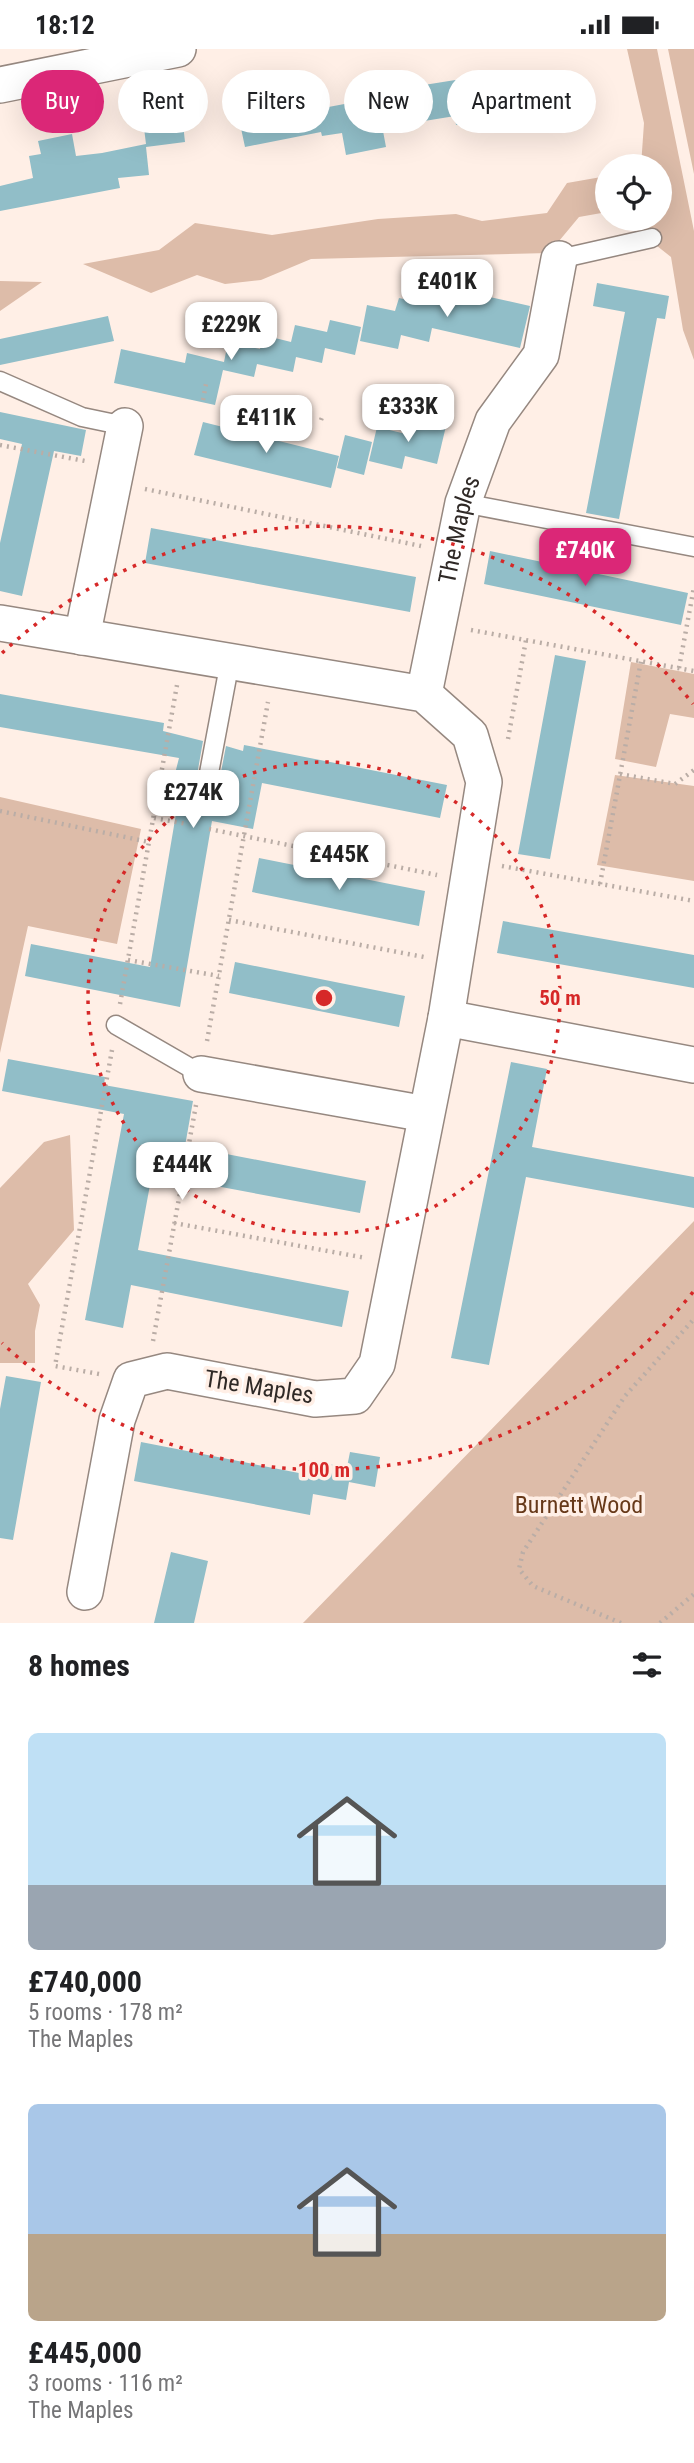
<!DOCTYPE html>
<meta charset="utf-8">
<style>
body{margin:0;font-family:"Roboto Condensed",sans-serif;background:#f2f2f2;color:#202124;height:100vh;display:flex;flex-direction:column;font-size:26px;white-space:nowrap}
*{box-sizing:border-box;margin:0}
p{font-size:23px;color:#757577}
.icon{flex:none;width:38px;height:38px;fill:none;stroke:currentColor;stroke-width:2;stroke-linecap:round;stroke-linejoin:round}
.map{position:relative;height:1574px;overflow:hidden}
.panel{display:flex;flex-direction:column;background:#fff;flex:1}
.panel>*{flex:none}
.top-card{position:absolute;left:21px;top:21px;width:653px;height:63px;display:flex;gap:14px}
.controls{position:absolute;left:595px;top:105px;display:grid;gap:14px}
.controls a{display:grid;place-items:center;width:77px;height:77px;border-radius:50%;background:#fff;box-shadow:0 7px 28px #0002;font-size:35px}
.price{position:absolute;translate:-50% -60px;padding:0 16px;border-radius:14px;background:#fff;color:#222;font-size:23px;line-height:46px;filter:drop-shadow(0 2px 4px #0008)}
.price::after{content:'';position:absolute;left:50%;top:42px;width:21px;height:16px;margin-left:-10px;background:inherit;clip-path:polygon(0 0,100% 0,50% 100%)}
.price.active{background:#db2777;color:#fff}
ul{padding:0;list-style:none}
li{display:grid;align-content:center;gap:14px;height:371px;padding:0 28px}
li span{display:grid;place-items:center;height:217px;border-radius:10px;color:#555}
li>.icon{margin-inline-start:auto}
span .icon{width:126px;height:126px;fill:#fffc;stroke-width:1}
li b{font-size:30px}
h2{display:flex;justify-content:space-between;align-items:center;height:84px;padding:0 28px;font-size:30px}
.tag{padding:0 24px;border-radius:32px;background:#fff;box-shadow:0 7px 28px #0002;font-size:24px;line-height:63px}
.tag.active{background:#db2777;color:#fff}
.status{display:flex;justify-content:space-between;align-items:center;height:49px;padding:0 35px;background:#fff;direction:ltr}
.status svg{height:19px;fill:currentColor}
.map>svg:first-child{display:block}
.green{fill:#ddbca9}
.building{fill:#91bec8}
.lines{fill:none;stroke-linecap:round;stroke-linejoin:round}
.lane-casing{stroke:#968880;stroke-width:21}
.street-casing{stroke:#968880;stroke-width:38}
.path{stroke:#baada6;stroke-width:4.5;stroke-dasharray:2 5;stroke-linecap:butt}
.lane{stroke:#fff;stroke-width:18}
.street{stroke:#fff;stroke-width:35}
.ring{fill:none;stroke:#d62828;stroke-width:3.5;stroke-dasharray:3.5 7}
.labels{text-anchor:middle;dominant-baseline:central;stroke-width:7;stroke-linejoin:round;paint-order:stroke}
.street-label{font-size:24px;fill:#2f2926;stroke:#ffefe6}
.park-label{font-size:24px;fill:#673919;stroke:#ffefe6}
.centre{fill:#d62828;stroke:#ffefe6;stroke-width:3.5}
.ring-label{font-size:21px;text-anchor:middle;font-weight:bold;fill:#d62828;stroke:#ffefe6;stroke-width:7;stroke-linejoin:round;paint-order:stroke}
</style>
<div class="status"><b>18:12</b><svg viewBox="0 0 49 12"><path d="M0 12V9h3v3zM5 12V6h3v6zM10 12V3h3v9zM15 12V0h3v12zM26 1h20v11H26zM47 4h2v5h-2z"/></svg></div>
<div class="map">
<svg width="694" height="1574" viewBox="0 0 694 1574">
<rect width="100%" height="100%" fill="#ffefe6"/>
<!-- green -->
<path class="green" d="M 627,0 L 657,0 L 694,182 L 694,311 L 683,281 L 671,208 L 623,170 L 660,170 L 660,117 L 641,117 L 644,74 Z
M 668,0 L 694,0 L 694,125 Z
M 607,127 L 607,163 L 579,168 L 549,204 L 311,210 L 261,231 L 225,235 L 197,226 L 151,244 L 83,215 L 159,201 L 195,174 L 272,186 L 378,170 L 456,165 L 482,172 L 547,164 L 567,134 Z
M 0,232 L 42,233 L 0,262 Z
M 631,613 L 694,625 L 694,669 L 670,665 L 656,718 L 615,710 Z
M 615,726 L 694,737 L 694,832 L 597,816 Z
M 0,748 L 141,780 L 117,895 L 28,877 L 0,1004 Z
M 70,1086 L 74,1181 L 28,1235 L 40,1256 L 35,1282 L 35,1314 L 0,1314 L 0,1139 L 44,1093 Z
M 694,1172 L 694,1574 L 303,1574 Z"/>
<!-- building -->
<path class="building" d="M 493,25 L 500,69 L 456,76 L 455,67 L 406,75 L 406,78 L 383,82 L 386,98 L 346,106 L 342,84 L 322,87 L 321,83 L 245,98 L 239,70 L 285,61 L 286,66 L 424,40 L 424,36 Z
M 182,66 L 185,93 L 146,98 L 149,126 L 118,129 L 120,139 L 0,162 L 0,137 L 33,129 L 29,107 L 41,105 L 38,92 L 72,85 L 76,107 L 102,104 L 146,95 L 143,71 Z
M 597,234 L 669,247 L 665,270 L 657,269 L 619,470 L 586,464 L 625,263 L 593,257 Z
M 436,236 L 530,257 L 520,299 L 432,279 L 429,293 L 401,286 L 398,300 L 360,292 L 367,256 L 395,262 L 399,249 L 431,256 Z
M 108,267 L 114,292 L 0,316 L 0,290 Z
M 330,271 L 361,278 L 355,306 L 325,299 L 322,314 L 296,308 L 293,323 L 257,315 L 254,328 L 223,321 L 215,356 L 114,334 L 121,300 L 185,314 L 187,304 L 224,313 L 228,293 L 260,300 L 263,286 L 291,293 L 295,276 L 327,283 Z
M 0,363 L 86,381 L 81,407 L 54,402 L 22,547 L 0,542 L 0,494 L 22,395 L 0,390 Z
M 410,368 L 446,377 L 437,415 L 405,407 L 402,420 L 369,412 L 377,378 L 406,385 Z
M 203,373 L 339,407 L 331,439 L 194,406 Z
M 345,386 L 372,393 L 364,426 L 337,419 Z
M 151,479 L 416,528 L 410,563 L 145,514 Z
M 490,502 L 688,544 L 681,576 L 484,535 Z
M 555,606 L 586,612 L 550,810 L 518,805 Z
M 0,645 L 164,674 L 163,682 L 203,692 L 192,755 L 193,760 L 200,767 L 207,766 L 214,759 L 226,697 L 243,702 L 244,696 L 447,736 L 440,769 L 262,734 L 253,780 L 212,772 L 180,958 L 25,927 L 31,895 L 150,918 L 177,759 L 167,756 L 179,709 L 0,678 Z
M 259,809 L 425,842 L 419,877 L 252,843 Z
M 503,872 L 694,906 L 694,939 L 497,904 Z
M 235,913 L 405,947 L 399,978 L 229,944 Z
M 8,1010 L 105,1028 L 104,1036 L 193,1052 L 185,1097 L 366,1132 L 360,1164 L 152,1125 L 138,1201 L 349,1242 L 342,1278 L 131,1236 L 123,1279 L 85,1271 L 124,1065 L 2,1042 Z
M 511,1013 L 547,1020 L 532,1098 L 694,1128 L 694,1159 L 526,1128 L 489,1316 L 451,1309 Z
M 6,1327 L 41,1333 L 13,1491 L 0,1489 L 0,1360 Z
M 141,1393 L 304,1425 L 307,1411 L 347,1418 L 350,1403 L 380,1408 L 375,1438 L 349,1433 L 346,1451 L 313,1445 L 310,1466 L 134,1432 Z
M 171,1503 L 208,1512 L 194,1574 L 154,1574 Z"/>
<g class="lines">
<!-- lane casing -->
<g class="lane-casing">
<path id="lane" d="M 559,210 L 652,189
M 0,332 L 82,368 L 125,377
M 463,454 L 694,498
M 203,756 L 230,612
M 116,976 L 201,1025"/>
</g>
<!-- street casing -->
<g class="street-casing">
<g id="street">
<path d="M 0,36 L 178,0"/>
<path d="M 0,574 L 424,645 L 470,686 L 484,733 L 446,969 L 377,1315 L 355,1347 L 315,1350 L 167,1322 L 131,1331 L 117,1371 L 85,1543"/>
<path d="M 82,588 L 125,377"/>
<path id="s1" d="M 424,645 L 463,454 L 493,372 L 541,306 L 559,210"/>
<path d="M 446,969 L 694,1016"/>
<path d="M 201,1025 L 426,1065"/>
</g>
</g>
<!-- path -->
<path class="path" d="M 203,351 L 206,335
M 321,371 L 323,366
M 0,396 L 85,412
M 145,440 L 421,497
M 471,581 L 694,622
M 679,619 L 694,538
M 508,690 L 526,591
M 620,725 L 675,735 L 694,721
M 0,762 L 149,793
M 154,769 L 187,775
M 209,780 L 437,826
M 502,817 L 694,852
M 600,835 L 641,612
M 229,871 L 424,908
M 128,911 L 219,927
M 120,955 L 177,636
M 207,992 L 268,653
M 174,1174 L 366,1209
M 153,1292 L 196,1056
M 99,1325 L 55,1317 L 112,1001
M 621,1574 L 533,1537 L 519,1520 L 523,1503 L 625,1347 L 694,1270
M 660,1574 L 694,1545"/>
<!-- lane -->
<use href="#lane" class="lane"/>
<!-- street -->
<use href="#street" class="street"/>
</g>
<!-- distance rings -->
<g class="ring">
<circle cx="324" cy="949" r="236"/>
<path d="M693 1243A472 472 0 0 1 2 1294M2 604A472 472 0 0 1 693 655"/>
</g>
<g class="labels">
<!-- street labels -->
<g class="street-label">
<text stroke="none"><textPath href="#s1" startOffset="168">The Maples</textPath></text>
<text transform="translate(259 1338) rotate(9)">The Maples</text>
</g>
<!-- park labels -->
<g class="park-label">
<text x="579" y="1456">Burnett Wood</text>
</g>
</g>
<circle cx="324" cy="949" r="10" class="centre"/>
<g class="ring-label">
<text x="560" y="956">50 m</text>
<text x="324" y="1428">100 m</text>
</g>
</svg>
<div class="controls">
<a><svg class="icon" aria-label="locate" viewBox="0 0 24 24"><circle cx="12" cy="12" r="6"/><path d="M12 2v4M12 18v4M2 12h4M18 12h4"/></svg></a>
</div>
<b class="price" style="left:447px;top:270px">£401K</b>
<b class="price" style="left:231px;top:313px">£229K</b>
<b class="price" style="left:408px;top:395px">£333K</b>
<b class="price" style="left:266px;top:406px">£411K</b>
<b class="price active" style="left:585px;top:539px">£740K</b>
<b class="price" style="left:193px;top:781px">£274K</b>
<b class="price" style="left:339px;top:843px">£445K</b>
<b class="price" style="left:182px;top:1153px">£444K</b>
<div class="top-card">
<a class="tag active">Buy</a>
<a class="tag">Rent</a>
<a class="tag">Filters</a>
<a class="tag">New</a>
<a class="tag">Apartment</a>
</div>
</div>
<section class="panel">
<h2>8 homes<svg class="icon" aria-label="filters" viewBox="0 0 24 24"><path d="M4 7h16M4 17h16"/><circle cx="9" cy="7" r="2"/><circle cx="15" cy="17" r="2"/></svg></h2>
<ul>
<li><span style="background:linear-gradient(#bfe0f5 70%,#9aa5b1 0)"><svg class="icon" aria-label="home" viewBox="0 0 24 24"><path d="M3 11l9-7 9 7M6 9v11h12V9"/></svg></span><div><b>£740,000</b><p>5 rooms · 178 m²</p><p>The Maples</p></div></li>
<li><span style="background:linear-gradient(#a9c7e8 60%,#b9a48a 0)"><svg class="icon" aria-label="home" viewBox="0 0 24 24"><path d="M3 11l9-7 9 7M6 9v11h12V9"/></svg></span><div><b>£445,000</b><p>3 rooms · 116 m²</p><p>The Maples</p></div></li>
</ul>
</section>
